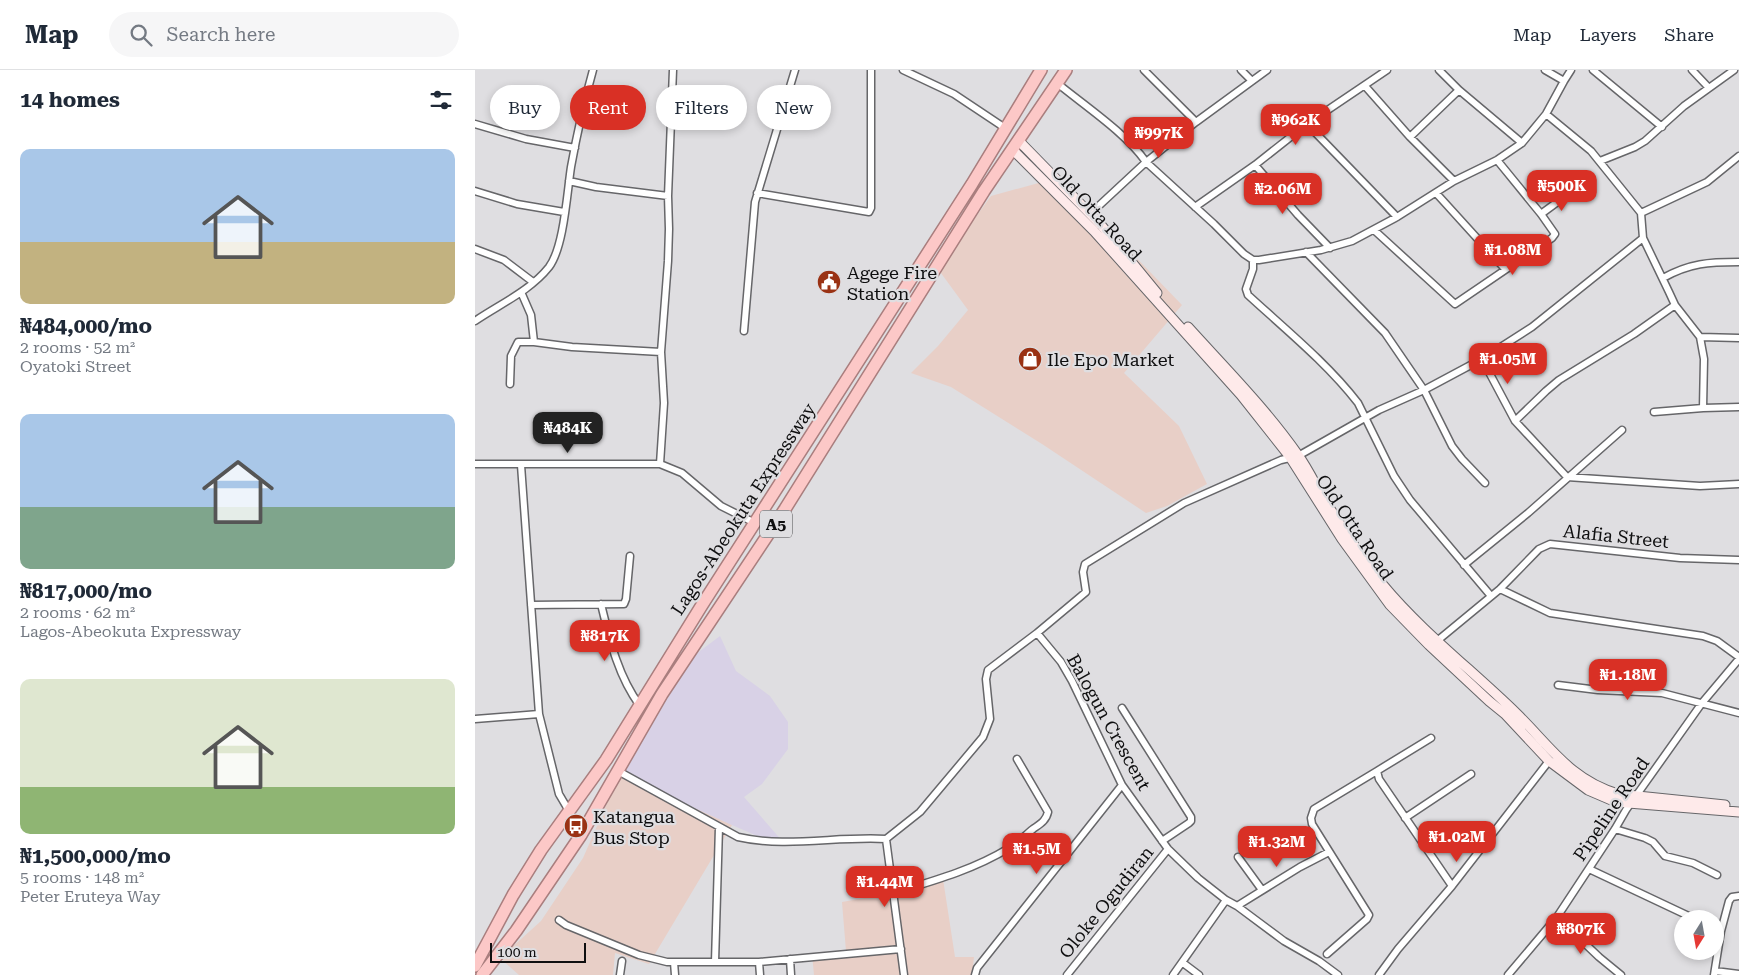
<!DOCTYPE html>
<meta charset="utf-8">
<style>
body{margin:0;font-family:"Roboto Serif",serif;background:#f6f6f7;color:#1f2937;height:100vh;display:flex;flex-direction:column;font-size:19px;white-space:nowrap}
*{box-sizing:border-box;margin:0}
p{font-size:16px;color:#747a83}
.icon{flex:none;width:28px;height:28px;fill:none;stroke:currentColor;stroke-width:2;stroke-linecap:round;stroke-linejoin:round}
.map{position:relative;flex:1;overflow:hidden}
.drawer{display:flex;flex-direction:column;background:#fff;width:475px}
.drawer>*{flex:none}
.hud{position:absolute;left:15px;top:15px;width:475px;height:45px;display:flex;gap:10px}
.needle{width:32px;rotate:191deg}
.controls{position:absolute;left:1199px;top:840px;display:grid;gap:10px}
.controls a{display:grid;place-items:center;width:50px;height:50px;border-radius:50%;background:#fff;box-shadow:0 2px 8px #0003;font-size:25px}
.scale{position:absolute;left:15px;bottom:12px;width:96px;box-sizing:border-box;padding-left:5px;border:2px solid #0f0f10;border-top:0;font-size:14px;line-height:18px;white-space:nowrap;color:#0f0f10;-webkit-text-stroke:4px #dfdee1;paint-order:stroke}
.price{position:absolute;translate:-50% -42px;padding:0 11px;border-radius:10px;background:#d93025;color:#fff;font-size:16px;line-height:32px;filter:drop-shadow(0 1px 2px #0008)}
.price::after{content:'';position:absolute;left:50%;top:30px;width:15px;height:11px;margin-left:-8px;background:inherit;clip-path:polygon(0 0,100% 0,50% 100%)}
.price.active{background:#222;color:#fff}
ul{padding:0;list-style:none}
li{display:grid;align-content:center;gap:10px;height:265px;padding:0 20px}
li span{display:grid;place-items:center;height:155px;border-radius:10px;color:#555}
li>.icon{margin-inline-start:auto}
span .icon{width:90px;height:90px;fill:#fffc;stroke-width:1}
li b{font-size:21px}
h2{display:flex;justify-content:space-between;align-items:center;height:60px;padding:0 20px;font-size:21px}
.tag{padding:0 18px;border-radius:22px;background:#fff;box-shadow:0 2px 8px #0003;font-size:18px;line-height:45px}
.tag.active{background:#d93025;color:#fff}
header{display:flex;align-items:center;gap:30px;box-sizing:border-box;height:70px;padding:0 25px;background:#fff;border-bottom:1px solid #e0e1e3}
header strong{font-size:24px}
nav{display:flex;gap:28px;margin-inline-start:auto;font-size:18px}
.search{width:350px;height:45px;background:#f6f6f7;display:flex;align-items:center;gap:12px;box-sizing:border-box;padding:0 18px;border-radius:28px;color:#747a83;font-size:19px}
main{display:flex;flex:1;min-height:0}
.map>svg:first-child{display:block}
.commercial{fill:#e8cfc7}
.industrial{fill:#d8d1e6}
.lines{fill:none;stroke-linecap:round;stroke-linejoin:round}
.minor-casing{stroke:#666669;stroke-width:9}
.secondary-casing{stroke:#666669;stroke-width:11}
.trunk-casing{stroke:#a97e7e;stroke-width:14}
.minor{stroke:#fff;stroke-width:6}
.secondary{stroke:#feeaea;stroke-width:9}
.trunk{stroke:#fcc8c7;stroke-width:11}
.labels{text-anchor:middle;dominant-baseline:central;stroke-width:4.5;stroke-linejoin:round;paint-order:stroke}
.shield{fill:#dfdee1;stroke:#4d4d4f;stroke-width:1}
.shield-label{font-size:16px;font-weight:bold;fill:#0f0f10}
.street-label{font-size:18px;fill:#0f0f10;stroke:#dfdee1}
.poi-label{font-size:18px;fill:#0f0f10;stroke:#dfdee1;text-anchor:start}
</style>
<header>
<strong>Map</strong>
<div class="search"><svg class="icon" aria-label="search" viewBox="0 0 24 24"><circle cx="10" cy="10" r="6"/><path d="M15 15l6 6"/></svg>Search here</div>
<nav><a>Map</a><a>Layers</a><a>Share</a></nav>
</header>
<main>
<section class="drawer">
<h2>14 homes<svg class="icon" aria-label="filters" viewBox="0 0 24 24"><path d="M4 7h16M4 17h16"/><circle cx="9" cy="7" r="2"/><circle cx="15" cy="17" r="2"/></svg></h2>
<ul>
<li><span style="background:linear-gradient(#a9c7e8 60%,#c2b280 0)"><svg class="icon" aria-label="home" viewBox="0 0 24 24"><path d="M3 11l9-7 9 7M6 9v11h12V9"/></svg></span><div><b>₦484,000/mo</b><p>2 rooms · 52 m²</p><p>Oyatoki Street</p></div></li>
<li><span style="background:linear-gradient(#a9c7e8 60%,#7fa58c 0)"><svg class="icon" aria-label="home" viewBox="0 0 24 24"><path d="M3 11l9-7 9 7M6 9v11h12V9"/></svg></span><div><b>₦817,000/mo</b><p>2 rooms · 62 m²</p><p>Lagos-Abeokuta Expressway</p></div></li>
<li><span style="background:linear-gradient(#dfe7d0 70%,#8fb573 0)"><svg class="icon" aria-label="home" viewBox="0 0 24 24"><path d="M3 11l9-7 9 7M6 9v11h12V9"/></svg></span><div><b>₦1,500,000/mo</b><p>5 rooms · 148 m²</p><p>Peter Eruteya Way</p></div></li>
</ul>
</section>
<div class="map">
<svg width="1264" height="905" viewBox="0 0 1264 905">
<rect width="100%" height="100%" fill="#dfdee1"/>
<!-- commercial -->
<path class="commercial" d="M 578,109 L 587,111 L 707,235 L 649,303 L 704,356 L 732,414 L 692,436 L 671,443 L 567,374 L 476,317 L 436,303 L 463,276 L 493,240 L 463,199 L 516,126 Z
M 147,705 L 257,755 L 174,894 L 140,883 L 138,905 L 44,905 L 25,888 L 66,851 L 108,788 L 137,722 Z
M 468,809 L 480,887 L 499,887 L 497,905 L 339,905 L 337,884 L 371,881 L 367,832 L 418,823 Z"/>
<!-- industrial -->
<path class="industrial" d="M 245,566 L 261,601 L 295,626 L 313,652 L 313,679 L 287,714 L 269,727 L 308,772 L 280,765 L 257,755 L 147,705 L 217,587 Z"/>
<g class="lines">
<!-- minor casing -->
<g class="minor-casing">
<path id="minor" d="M 428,0 L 479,24 L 530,58
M 669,0 L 721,52
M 766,0 L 777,11
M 964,0 L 984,20 L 1047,73
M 1118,0 L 1187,57
M 1217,0 L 1234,18
M 1089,11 L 1096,0
M 582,13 C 610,36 651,63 671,92 L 739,154 L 769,184 L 778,190 L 784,190 L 846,180 L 877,171 L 922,147 L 979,111 L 1022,90 L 1047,73 L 1071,44 L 1089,11 L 1070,0
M 890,16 L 935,67 L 979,111
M 1071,44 L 1116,81 L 1166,143 L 1168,168 L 1194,222 L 1200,235 L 1225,267 L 1229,289 L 1228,338
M 0,54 L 51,69 L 100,78
M 832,54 L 922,147
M 935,67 L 984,20
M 1125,91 L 1160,77 L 1170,71 L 1209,36 L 1259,0
M 780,95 L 823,145 L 855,178
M 94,111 L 121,117 L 193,126
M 0,121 L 42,134 L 89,142
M 282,123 L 394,142 L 396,138 L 396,0
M 961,123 L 1030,199
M 720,137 L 780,95 L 832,54 L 912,0
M 1166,143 L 1232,112 L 1264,86
M 615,144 L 671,92 L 721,52 L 792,0
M 1066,144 L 1096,122
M 899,160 L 980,234 L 1077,168 L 1080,164 L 1066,144 L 1022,90
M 0,179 L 29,190 L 58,212
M 831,182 L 910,263 L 949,320 L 977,376 L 987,389 L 1010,413
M 778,190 L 778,199 L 771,219 L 773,225 C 810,259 852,293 883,333 L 919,406 L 935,430 L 1016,526
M 1188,208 C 1215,193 1234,192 1264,192
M 46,222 L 56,245 L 59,272
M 0,251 C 25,234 55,221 74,197 C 89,177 92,123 96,97 C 102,64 109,32 118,0
M 269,261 L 280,132 L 320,0
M 1225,267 L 1264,268
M 1007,289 L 1040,351 L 1092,407 L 1225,416 L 1264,414
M 35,314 L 36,286 L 43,272 L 59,272 L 97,277 L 186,282
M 1179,342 L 1228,338 L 1264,337
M 1040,351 L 1071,321 L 1084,310 L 1159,264 L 1200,235
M 0,394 L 185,394 L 207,403 L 246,436 L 280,453
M 185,394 L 189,333 L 186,282 L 193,191 L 194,159 L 193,126 L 198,0
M 46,395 L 64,644 L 84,724 L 94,741
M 989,495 L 1053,443 L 1147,360
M 1025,519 L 1075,543 L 1228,566 L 1242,571 L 1264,587
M 126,534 C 135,571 143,606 165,636
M 56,535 L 149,534 L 151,529 L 155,486
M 562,563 L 586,592 L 597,611 L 647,715 L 693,779 L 723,808 L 751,830 L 762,836 L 809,871 L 844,891 L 863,905
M 962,571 L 1025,519 L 1064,479 L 1075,474 L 1205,488 L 1264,490
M 1083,615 L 1123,620 L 1187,623 L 1264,643
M 647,638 L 716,747 L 716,751 L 714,753 L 687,771
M 0,649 L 64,644
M 956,668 L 902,701 L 904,709 L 977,816
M 143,701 L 263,767 C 311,778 362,766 411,769
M 930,748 L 996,704
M 1140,759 L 1170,768 L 1178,772 L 1190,786 L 1218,793 L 1242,805
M 411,769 L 445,742 L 508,667 L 515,649 L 511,609 L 513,600 L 562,563 L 611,522 L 608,502 L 610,494 L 709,433 L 806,390 L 823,386 L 904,340 L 949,320 L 1007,289 L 1057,257 L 1168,168
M 411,769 L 429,905
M 763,787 L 787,820
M 1114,799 L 1220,849
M 418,823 C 458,811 498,800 534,778 C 544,773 550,765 558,759 C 565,754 571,751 573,742 L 542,689
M 762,836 L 825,797 L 854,782
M 1082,847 L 1124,887 L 1146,905
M 84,850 L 91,855 L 164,885 L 192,892 L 284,892 L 426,879
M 852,884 L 892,849 L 894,845 L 837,754 L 836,748 L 839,739 L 902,701
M 315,889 L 316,905
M 199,892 L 200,905
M 240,892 L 244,757
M 284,892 L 285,905
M 708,893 L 724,905
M 1240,901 L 1264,904
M 145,905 L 147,891
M 500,905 L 502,898 L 647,715
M 592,905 L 693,779
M 698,905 L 751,830
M 904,905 L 923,879 L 977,816 L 1074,691
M 1033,905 L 1082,847 L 1140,759 L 1151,740 L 1227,633 L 1264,589
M 1239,905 L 1246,861 L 1254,831 L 1257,827 L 1264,826"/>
</g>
<!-- secondary casing -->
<g class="secondary-casing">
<path id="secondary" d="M 543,70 L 626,155 L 682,223
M 537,79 L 619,161 L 766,325 L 815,387 L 867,469 L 915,535 L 954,575 L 1014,631 L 1030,644 L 1074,691 L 1113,720 L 1141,732 L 1264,742
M 713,257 C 750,298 791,339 823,385 C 833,399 840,414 848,428 C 867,457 886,488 908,515 C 947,562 997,600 1041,643 C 1074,675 1095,710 1143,724 L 1250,735"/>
</g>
<!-- trunk casing -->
<g class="trunk-casing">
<path id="trunk" d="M 0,896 L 38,825 L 66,780 L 131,690 L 227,535 L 497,114 L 566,0
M 7,905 L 41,861 L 106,765 L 187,624 L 310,439 L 509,121 L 591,0"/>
</g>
<!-- minor -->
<use href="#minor" class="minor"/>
<!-- secondary -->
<use href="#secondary" class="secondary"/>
<!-- trunk -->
<use href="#trunk" class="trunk"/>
</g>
<!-- icons -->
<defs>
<g id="civic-disc" transform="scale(1.25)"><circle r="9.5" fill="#9a3214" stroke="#dfdee1"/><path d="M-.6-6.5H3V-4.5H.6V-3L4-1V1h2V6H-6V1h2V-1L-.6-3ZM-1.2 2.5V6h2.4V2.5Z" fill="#fff"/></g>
<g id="shop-disc" transform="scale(1.25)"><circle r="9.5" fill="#9a3214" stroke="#dfdee1"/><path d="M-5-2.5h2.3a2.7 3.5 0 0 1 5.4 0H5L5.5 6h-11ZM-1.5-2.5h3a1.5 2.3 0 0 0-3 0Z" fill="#fff"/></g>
<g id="bus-disc" transform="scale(1.25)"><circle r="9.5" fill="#9a3214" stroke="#dfdee1"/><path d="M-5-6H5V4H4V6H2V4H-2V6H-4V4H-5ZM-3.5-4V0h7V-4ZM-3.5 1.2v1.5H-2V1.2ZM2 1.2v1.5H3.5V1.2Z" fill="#fff"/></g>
</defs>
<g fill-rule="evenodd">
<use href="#civic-disc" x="354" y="212"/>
<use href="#shop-disc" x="555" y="289"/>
<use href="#bus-disc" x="101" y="756"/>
</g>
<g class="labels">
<!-- shield labels -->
<rect class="shield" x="285" y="440.5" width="32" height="27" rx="4"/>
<g class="shield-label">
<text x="301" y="454">A5</text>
</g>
<!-- street labels -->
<g class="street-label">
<text transform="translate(622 143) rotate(47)">Old Otta Road</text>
<text transform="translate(268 439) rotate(-57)">Lagos-Abeokuta Expressway</text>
<text transform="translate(880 457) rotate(56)">Old Otta Road</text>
<text transform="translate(1141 466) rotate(6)">Alafia Street</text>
<text transform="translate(634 652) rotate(61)">Balogun Crescent</text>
<text transform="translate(1136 739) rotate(-56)">Pipeline Road</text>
<text transform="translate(631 832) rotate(-51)">Oloke Ogudiran</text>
</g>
<!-- poi labels -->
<g class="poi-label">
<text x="372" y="202">Agege Fire<tspan x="372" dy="21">Station</tspan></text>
<text x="572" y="289">Ile Epo Market</text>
<text x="118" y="746">Katangua<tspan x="118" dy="21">Bus Stop</tspan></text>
</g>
</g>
</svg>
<div class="controls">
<a><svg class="needle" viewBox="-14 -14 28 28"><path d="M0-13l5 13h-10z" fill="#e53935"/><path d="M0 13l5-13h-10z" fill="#747a83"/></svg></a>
</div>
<div class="scale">100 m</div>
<b class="price" style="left:821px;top:76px">₦962K</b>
<b class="price" style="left:684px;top:89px">₦997K</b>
<b class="price" style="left:1087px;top:142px">₦500K</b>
<b class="price" style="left:808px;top:145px">₦2.06M</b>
<b class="price" style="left:1038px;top:206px">₦1.08M</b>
<b class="price" style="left:1033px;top:315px">₦1.05M</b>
<b class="price active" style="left:93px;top:384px">₦484K</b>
<b class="price" style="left:130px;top:592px">₦817K</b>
<b class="price" style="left:1153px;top:631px">₦1.18M</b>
<b class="price" style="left:982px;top:793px">₦1.02M</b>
<b class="price" style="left:802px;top:798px">₦1.32M</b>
<b class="price" style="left:562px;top:805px">₦1.5M</b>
<b class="price" style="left:410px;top:838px">₦1.44M</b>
<b class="price" style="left:1106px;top:885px">₦807K</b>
<div class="hud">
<a class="tag">Buy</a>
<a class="tag active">Rent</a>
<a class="tag">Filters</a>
<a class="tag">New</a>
</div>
</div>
</main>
